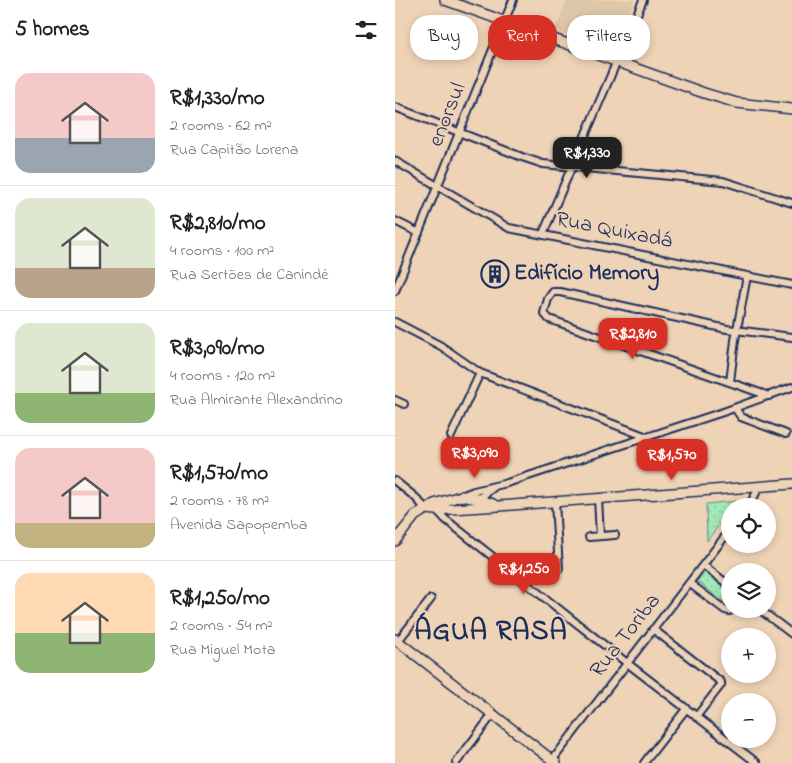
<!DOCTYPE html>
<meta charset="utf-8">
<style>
body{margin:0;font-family:"Indie Flower",sans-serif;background:#f6f6f6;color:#202124;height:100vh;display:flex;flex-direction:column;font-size:19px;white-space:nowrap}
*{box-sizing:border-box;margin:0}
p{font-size:16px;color:#757577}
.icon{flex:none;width:28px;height:28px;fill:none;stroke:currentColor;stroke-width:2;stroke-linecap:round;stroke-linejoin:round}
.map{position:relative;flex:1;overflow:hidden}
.drawer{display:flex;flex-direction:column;background:#fff;width:395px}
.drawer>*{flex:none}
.banner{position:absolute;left:15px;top:15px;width:306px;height:45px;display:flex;gap:10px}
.controls{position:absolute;left:326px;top:498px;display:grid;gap:10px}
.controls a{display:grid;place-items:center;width:55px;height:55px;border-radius:50%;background:#fff;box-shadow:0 2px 8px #0003;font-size:25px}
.price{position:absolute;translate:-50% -42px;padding:0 11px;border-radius:10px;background:#d93025;color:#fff;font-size:16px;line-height:32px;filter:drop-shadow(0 1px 2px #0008)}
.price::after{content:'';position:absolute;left:50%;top:30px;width:15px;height:11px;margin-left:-8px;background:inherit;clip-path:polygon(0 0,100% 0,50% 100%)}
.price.selected{background:#222;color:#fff}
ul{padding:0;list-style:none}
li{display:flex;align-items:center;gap:15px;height:125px;padding:0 15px}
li+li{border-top:1px solid #e0e0e0}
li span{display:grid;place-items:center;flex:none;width:140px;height:100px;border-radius:15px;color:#555}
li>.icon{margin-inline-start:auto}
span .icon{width:60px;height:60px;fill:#fffc;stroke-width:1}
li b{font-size:21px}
h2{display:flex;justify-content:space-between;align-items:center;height:60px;padding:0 15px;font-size:21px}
.chip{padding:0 18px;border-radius:20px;background:#fff;box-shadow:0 2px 8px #0003;font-size:18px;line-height:45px}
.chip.selected{background:#d93025;color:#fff}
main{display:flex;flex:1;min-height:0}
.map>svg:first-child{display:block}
.built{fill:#dec6a8}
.park{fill:url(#park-dots);stroke:#5e8c8a}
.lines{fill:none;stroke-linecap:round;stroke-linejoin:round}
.street-casing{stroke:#1b2f5e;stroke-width:10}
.secondary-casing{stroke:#1b2f5e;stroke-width:12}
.street{stroke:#efd3b6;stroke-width:6}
.secondary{stroke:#efd3b6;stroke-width:9}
.labels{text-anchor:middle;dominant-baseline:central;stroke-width:4;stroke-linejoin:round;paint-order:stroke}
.street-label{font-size:22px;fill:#1b2f5e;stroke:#efd3b6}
.poi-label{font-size:22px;font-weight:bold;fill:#1b2f5e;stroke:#efd3b6;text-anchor:start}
.district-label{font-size:28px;font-weight:bold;letter-spacing:1px;fill:#1b2f5e;stroke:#efd3b6}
</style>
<main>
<section class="drawer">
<h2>5 homes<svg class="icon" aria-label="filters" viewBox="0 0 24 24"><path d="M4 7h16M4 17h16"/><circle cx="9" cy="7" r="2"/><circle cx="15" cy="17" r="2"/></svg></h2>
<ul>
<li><span style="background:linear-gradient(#f6c9c9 65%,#9aa5b1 0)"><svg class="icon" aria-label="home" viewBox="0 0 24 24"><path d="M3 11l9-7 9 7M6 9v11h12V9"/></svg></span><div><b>R$1,330/mo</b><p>2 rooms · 62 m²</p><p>Rua Capitão Lorena</p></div></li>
<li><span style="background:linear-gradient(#dfe7d0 70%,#b9a48a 0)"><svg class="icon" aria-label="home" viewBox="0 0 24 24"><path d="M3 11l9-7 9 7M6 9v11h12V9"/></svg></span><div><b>R$2,810/mo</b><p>4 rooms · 100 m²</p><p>Rua Sertões de Canindé</p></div></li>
<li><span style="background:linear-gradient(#dfe7d0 70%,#8fb573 0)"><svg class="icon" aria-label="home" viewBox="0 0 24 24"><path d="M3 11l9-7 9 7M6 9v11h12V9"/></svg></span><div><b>R$3,090/mo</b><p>4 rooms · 120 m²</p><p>Rua Almirante Alexandrino</p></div></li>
<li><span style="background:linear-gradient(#f6c9c9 75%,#c2b280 0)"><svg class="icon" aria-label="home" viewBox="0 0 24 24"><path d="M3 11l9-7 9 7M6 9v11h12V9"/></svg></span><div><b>R$1,570/mo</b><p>2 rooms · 78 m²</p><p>Avenida Sapopemba</p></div></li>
<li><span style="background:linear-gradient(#ffd9b3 60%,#8fb573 0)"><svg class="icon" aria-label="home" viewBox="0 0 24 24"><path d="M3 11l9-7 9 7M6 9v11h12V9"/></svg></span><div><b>R$1,250/mo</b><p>2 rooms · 54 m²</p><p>Rua Miguel Mota</p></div></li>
</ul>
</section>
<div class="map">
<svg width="397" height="763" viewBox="0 0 397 763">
<defs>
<pattern id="park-dots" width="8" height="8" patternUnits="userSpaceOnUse" patternTransform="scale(1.25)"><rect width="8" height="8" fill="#a2e9b6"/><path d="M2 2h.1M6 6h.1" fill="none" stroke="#8bc89f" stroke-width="1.8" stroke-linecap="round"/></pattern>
</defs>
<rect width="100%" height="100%" fill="#efd3b6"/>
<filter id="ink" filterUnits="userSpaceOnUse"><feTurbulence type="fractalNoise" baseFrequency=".02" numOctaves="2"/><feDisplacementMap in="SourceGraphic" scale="10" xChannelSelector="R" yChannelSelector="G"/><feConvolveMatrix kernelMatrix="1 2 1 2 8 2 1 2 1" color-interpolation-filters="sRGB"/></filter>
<g filter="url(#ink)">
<!-- built -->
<path class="built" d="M 172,0 L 239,0 L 217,54 L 160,30 Z"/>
<!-- park -->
<path class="park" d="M 342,501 L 338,506 L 335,506 L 335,510 L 312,541 L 311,504 Z
M 311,571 L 335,590 L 335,602 L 333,605 L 302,581 Z"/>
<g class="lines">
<!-- street casing -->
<g class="street-casing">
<path id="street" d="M 0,107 L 127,157 L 148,164 L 328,181 L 397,203
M 0,161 L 114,228 L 397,285
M 0,221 L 24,233
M 148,234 L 248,0
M 0,291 L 118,0
M 0,322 L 46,346 L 85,373 L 252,437
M 335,382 L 340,340 L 352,276
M 374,396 L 154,319 L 149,313 L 153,299 L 158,292 L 165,292 L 332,329 L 397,337
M 0,400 L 9,404
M 340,408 L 346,417 L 391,434
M 56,436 L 85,373
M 0,481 L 20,497 L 31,509
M 66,496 L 79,491 L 112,483 L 331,411 L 397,387
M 203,498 L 205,536
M 83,499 L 99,487
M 160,502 L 164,569
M 353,506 L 358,499 L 364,487
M 40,508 L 50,519 L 232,663 L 362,763
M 194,537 L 220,535
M 308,565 L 335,586
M 294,583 L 330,610 L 334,611 L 338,609
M 364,609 L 397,634
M 258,629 L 326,682 L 326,685 L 301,717
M 3,641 L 36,599
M 156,762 L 335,530
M 61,763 L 98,714
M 249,763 L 291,709"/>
</g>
<!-- secondary casing -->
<g class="secondary-casing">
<path id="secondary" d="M 50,0 L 309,93 L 342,103 L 397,109
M 31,509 L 41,510 L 104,506 L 397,484
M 0,541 L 20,516 L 39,504 L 66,496 L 83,499 L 98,504
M 0,639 L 161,763"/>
</g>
<!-- street -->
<use href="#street" class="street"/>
<!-- secondary -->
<use href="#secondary" class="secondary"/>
</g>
</g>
<!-- icons -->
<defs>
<g id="building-ring" transform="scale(1.4375)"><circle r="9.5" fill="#efd3b6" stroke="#1b2f5e" stroke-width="1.5"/><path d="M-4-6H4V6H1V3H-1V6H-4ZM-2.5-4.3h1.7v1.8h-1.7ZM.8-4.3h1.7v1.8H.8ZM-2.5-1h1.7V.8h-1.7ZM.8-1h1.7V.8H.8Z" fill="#1b2f5e"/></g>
</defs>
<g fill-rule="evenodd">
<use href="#building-ring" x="100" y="274"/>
</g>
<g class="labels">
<!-- street labels -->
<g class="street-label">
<text transform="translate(53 115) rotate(-68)">enorsul</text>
<text transform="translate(219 231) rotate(11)">Rua Quixadá</text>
<text transform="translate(231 636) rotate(-52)">Rua Toriba</text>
</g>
<!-- poi labels -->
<g class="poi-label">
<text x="119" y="274">Edifício Memory</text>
</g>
<!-- district labels -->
<g class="district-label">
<text x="96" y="632">ÁGUA RASA</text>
</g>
</g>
</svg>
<div class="controls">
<a><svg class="icon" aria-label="locate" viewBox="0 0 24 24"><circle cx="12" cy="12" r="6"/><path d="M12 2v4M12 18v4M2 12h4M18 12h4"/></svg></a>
<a><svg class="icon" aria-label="layers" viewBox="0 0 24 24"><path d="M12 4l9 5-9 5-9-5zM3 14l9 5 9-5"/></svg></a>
<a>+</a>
<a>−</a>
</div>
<b class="price selected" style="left:192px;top:179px">R$1,330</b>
<b class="price" style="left:238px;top:360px">R$2,810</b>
<b class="price" style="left:80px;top:479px">R$3,090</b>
<b class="price" style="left:277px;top:481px">R$1,570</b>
<b class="price" style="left:129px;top:595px">R$1,250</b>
<div class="banner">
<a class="chip">Buy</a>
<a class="chip selected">Rent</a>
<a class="chip">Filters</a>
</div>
</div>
</main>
